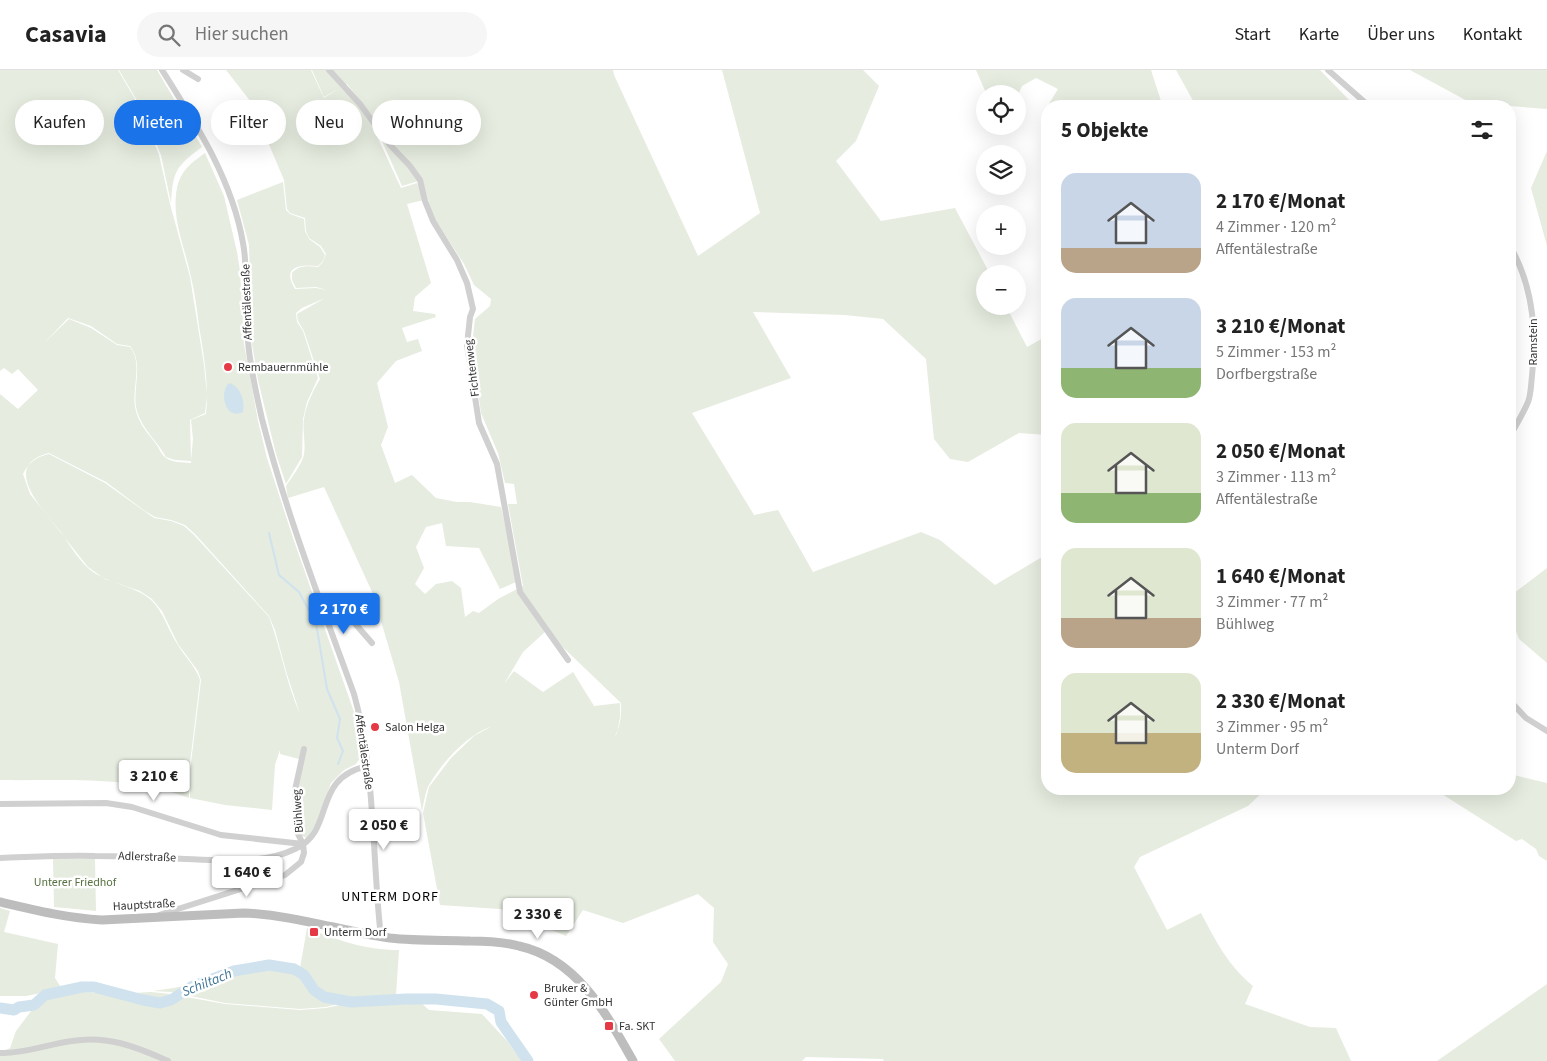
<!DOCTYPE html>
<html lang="de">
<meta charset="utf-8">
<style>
body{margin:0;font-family:"Source Sans 3",sans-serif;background:#f6f6f6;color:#222;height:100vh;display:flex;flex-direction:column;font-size:19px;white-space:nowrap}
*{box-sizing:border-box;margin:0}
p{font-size:16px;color:#767676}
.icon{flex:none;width:28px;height:28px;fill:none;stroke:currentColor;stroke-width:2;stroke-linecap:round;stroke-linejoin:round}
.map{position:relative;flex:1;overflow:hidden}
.details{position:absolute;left:1041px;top:30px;width:475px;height:695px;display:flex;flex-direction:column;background:#fff;border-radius:20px;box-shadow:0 5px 20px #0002}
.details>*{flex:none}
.hud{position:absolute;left:15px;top:30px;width:475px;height:45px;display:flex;gap:10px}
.controls{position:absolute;left:976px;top:15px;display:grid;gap:10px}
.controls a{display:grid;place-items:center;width:50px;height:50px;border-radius:50%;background:#fff;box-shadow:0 5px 20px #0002;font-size:25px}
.price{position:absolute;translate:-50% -42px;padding:0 11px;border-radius:5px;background:#fff;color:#222;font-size:16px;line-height:32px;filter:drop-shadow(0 1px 2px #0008)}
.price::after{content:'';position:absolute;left:50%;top:30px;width:15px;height:11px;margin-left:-8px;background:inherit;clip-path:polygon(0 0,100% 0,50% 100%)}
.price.current{background:#1a73e8;color:#fff}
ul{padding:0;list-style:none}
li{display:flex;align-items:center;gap:15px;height:125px;padding:0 20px}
li span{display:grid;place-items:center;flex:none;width:140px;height:100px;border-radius:15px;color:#555}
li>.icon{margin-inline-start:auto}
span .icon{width:60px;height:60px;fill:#fffc;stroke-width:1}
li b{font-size:21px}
h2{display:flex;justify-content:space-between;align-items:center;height:60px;padding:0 20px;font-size:21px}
.pill{padding:0 18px;border-radius:22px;background:#fff;box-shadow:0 5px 20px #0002;font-size:18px;line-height:45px}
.pill.current{background:#1a73e8;color:#fff}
header{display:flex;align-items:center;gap:30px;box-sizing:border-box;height:70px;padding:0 25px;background:#fff;border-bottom:1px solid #e0e0e0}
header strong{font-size:24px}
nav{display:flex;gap:28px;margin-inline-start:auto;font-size:18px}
.search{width:350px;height:45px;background:#f6f6f6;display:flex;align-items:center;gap:12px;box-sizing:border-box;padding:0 18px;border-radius:28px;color:#767676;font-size:19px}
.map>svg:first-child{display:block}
.green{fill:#e6ecdf;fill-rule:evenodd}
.water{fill:#cfe2ee}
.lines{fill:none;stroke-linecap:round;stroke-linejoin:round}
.stream{stroke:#cfe2ee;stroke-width:2}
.river{stroke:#cfe2ee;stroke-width:11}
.street{stroke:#d0d0d0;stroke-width:6}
.secondary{stroke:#bdbdbd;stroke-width:9}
.poi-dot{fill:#e63946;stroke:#fff;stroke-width:2}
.labels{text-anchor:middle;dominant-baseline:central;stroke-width:5;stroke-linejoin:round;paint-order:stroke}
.street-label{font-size:12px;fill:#333;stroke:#fff}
.poi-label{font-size:12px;fill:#333;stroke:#fff;text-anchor:start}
.park-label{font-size:12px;fill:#56703f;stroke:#fff}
.neighbourhood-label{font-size:14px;letter-spacing:1px;fill:#000;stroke:#fff}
.water-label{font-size:14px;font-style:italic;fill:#3f7597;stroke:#fff}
</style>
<header>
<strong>Casavia</strong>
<div class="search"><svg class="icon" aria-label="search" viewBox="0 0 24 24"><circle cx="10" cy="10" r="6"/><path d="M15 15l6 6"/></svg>Hier suchen</div>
<nav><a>Start</a><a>Karte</a><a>Über uns</a><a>Kontakt</a></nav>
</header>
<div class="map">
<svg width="1547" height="991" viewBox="0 0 1547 991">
<rect width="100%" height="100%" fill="#fff"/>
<!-- green -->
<path class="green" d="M 0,0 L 118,0 L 142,41 L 159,85 L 170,134 L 190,207 L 204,295 L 207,325 L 205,343 L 190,350 L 191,391 L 193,369 L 191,350 L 206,344 C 209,314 204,286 199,256 C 197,240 195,223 191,207 C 185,177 171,149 177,118 C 180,101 192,92 205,83 L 224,126 L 237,182 L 240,201 L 244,274 L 258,351 L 267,388 L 293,468 L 354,642 L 360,688 L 356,694 L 344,700 L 331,713 L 316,754 L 307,768 L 302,766 L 300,762 L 297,715 L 303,690 L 280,684 L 280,680 L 275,695 L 272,740 L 225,735 L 190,728 L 190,701 L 200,619 L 201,610 L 198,601 L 178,574 L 162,541 L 152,529 L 140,521 L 105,509 L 88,497 L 30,424 L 23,404 C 29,392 36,387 49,384 L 105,413 L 154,448 L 171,451 L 184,456 L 194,465 L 269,547 C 281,579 286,613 300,644 L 286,601 L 275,560 L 269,546 L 195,464 L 185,455 L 171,450 L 155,447 L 145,441 L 106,412 L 49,383 C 0,395 42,439 60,461 C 70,475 79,492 93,502 C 111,514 137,517 151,530 C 164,542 168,561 178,575 C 185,587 196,597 200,610 L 189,701 L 189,728 C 130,705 63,711 0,710 L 0,324 L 18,339 L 38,320 L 18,299 L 12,304 L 4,298 L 0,301 ZM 68,248 L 91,256 L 117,274 L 130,276 C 145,295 131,320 137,341 C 142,359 157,371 166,387 L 175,390 L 191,391 L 191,393 C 183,392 171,393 165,387 C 161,384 159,378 156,374 C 148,363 140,356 136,341 C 130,321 144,295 130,277 L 117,275 L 91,258 L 69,249 L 44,273 Z
M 119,0 L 157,0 L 202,77 C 176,96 173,101 171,133 L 161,85 L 143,41 Z
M 226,0 L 311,0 L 324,28 L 343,16 L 370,51 L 401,118 L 417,113 L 424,130 L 407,134 L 431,213 L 415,227 L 413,241 L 435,244 L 436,247 L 402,258 L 407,272 L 418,269 L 422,281 L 396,291 L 377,313 L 388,357 L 381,375 L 395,413 L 412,405 L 436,428 L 457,432 L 470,432 L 501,437 L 514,493 L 516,512 L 500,519 L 479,478 L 446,476 L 442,453 L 426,457 L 416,477 L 424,498 L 415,514 L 425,524 L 436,514 L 452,511 L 461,518 L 465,547 L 473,541 L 479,543 L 498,529 L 523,516 L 508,434 L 517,434 L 514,414 L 505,413 L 498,383 L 481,343 L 472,275 L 475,249 L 490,236 L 491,229 L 474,215 L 464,194 L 433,146 L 422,110 L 402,116 L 382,71 L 389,66 L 347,14 L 324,27 L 312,0 L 613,0 L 614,5 L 698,186 L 760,143 L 722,0 L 863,0 L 879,16 L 856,71 L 836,91 L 881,151 L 955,138 L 990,204 L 985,204 L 985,236 L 1006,236 L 1027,277 L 1047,266 L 1047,365 L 1019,363 L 968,392 L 950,389 L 934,369 L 926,289 L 883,249 L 845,245 L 753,242 L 791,308 L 692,343 L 754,445 L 778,440 L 813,502 L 921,462 L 940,470 L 995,515 L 1047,484 L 1048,719 L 1266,719 L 1248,736 L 1140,787 L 1134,797 L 1167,860 L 1201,843 C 1217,873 1227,894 1253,916 L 1245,934 L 1310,957 L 1336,958 L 1351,991 L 884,991 L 883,989 L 806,987 L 802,991 L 675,991 L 659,969 L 721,912 L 728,894 L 713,872 L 714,838 L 698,824 L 623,853 L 583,840 L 566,866 L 542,856 L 523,845 L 500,839 L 440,835 L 423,743 L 429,717 L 451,688 L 474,666 L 492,656 C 466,666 443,691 429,715 C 425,722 424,733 422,741 L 399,612 L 373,524 L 324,417 L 288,428 L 286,416 C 292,407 299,398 303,388 C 307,376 302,362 304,349 C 306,335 313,321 320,309 L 304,261 L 298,251 L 297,244 L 325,228 L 302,238 L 296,243 L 297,252 L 303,261 L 318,308 L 307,332 L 303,349 L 302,387 L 286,414 L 276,384 L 258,310 L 252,274 L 249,175 L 237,130 L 283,112 L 286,140 L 290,144 L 304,149 L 305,161 L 309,169 L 320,177 L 325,185 L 323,191 L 318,196 C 300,194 281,196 295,219 L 316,218 L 327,220 L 316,217 L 296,218 L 292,210 L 292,203 C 299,195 308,196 318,197 L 323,192 L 326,184 L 321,176 L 309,168 L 306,161 L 305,148 L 290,143 L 287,139 L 284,110 L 251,32 ZM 546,561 L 621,633 C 622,659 616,665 602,686 L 617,663 L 620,647 L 620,633 L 594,636 L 573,602 L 543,622 L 514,601 L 504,614 L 523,582 Z
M 976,0 L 1151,0 L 1161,31 L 1158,36 L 1047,37 L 1058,19 L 1036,8 L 1022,16 L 1018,25 L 1018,24 L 988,24 L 986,23 Z
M 1176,0 L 1320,0 L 1355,36 L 1196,36 Z
M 1410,0 L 1547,0 L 1547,39 L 1471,33 Z
M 1547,81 L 1547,176 L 1531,118 Z
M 1547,498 L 1547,593 L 1519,569 L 1510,545 L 1510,526 Z
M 1510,704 L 1547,713 L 1547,791 L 1539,786 L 1536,779 L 1522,769 L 1516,771 L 1434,719 L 1510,719 Z
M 53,789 L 95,789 L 96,841 L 54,837 Z
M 0,838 L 10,841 L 4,862 L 58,874 L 55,908 L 62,919 L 26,926 L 0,926 Z
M 307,858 C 338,870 364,880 399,880 L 396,925 L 363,928 L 326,937 L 300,939 L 225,933 L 171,922 L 153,921 C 164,919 176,918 188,915 C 220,909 268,887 299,904 Z
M 1547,914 L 1547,991 L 1437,991 Z
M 82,922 L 117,924 L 151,922 L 170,924 L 225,934 L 300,940 L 326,938 L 363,930 L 399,927 L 419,931 L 429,940 L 482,944 L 507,971 L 522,991 L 0,991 L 0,983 L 10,978 L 16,961 L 41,928 L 63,923 Z"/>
<!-- water -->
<path class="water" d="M 230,313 C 241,318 245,331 243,342 C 226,350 220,327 227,315 Z"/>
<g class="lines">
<!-- stream -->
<path class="stream" d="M 269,463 L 279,505 L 299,522 L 316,553 L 327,619 L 340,649 L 337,668 L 343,681 L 338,694"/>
<!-- river -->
<path class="river" d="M 0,938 L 14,940 L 19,937 L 34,935 L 45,925 L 82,917 L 94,917 L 143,930 L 160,933 L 171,930 L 191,917 L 234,901 L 269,895 L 294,899 L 304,905 L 314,920 L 324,927 L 351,932 L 406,929 L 436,929 L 487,934 L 499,941 L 501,952 L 528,991"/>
<!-- street -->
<path class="street" d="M 162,0 C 196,54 232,109 243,173 C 246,189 246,205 245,222 C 245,238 246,255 248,271 C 250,297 256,323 262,349 C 286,443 321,533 354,624 C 375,699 372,780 380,858 L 379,866
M 183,0 L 198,9
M 329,0 L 360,34 L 390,75 L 410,96 L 420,110 L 425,131 L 433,151 L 457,190 L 467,213 L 473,239 L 470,247 L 467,275 L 479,353 L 497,394 L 520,522 L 568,590
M 1328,0 L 1369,36
M 1510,176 C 1533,216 1537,261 1532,306 C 1531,314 1531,325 1528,332 C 1523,344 1516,355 1510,366
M 321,533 C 327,531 333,530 338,534 L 372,573
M 1510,631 L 1526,648 L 1547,661
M 0,734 L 106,733 L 132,737 L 221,765 L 303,774
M 0,788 C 32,787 63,785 95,786 C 125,786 156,788 186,789 C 221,790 262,795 295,779 C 337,760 310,708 368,696
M 159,845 L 285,805 L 301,792 L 304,783 L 303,774 L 298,764 L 295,720 L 304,679
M 0,983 C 24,984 48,974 72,971 C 107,965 137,977 168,991"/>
<!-- secondary -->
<path class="secondary" d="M 0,832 C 34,840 67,848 102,850 L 244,843 C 294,845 341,861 390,868 C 417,871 443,870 470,871 C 486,871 504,872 519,876 C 577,889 606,943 633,991"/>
</g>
<!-- markers -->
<g class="poi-dot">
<circle cx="228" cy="297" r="5"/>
<circle cx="375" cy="657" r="5"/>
<rect x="309" y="857" width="10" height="10" rx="2.5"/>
<circle cx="534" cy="925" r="5"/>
<rect x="604" y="951" width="10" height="10" rx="2.5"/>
</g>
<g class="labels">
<!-- street labels -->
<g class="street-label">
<text transform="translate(247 232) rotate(-92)">Affentälestraße</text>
<text transform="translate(1533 272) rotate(-90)">Ramstein</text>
<text transform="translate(472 298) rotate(-97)">Fichtenweg</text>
<text transform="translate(364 682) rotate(82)">Affentälestraße</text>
<text transform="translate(298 741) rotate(-94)">Bühlweg</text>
<text transform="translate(147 787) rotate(2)">Adlerstraße</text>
<text transform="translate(144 835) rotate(-3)">Hauptstraße</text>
</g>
<!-- poi labels -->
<g class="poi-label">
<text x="238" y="297">Rembauernmühle</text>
<text x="385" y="657">Salon Helga</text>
<text x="324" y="862">Unterm Dorf</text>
<text x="544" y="918">Bruker &amp;<tspan x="544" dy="14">Günter GmbH</tspan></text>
<text x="619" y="956">Fa. SKT</text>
</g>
<!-- park labels -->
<g class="park-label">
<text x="75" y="812">Unterer Friedhof</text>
</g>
<!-- neighbourhood labels -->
<g class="neighbourhood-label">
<text x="390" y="827">UNTERM DORF</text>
</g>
<!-- water labels -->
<g class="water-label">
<text transform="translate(207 913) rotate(-22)">Schiltach</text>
</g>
</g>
</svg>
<div class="controls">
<a><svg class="icon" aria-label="locate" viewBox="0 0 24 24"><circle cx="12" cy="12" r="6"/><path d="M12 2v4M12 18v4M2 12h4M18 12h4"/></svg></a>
<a><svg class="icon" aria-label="layers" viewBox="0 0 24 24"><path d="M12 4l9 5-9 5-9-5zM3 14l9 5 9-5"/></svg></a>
<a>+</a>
<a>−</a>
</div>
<b class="price current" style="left:344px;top:565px">2 170 €</b>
<b class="price" style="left:154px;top:732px">3 210 €</b>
<b class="price" style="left:384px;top:781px">2 050 €</b>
<b class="price" style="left:247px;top:828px">1 640 €</b>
<b class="price" style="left:538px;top:870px">2 330 €</b>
<div class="hud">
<a class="pill">Kaufen</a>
<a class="pill current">Mieten</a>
<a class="pill">Filter</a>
<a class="pill">Neu</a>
<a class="pill">Wohnung</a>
</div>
<section class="details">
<h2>5 Objekte<svg class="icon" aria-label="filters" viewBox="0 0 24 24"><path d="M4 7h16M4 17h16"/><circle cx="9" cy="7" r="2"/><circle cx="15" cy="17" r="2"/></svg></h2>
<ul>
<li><span style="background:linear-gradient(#c9d6e8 75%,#b9a48a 0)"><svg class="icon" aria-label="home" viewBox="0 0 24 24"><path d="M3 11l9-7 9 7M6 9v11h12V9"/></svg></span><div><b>2 170 €/Monat</b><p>4 Zimmer · 120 m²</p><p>Affentälestraße</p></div></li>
<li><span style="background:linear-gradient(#c9d6e8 70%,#8fb573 0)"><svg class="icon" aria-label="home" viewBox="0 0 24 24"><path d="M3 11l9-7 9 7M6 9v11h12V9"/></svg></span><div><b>3 210 €/Monat</b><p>5 Zimmer · 153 m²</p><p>Dorfbergstraße</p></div></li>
<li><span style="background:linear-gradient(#dfe7d0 70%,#8fb573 0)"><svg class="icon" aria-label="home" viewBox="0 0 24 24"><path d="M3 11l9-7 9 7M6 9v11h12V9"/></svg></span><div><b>2 050 €/Monat</b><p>3 Zimmer · 113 m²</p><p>Affentälestraße</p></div></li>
<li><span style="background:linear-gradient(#dfe7d0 70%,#b9a48a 0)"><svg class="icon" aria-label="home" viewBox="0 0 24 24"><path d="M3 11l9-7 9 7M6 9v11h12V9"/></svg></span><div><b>1 640 €/Monat</b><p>3 Zimmer · 77 m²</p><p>Bühlweg</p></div></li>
<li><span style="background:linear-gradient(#dfe7d0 60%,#c2b280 0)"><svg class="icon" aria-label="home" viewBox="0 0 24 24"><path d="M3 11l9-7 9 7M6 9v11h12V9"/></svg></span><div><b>2 330 €/Monat</b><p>3 Zimmer · 95 m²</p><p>Unterm Dorf</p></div></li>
</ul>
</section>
</div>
